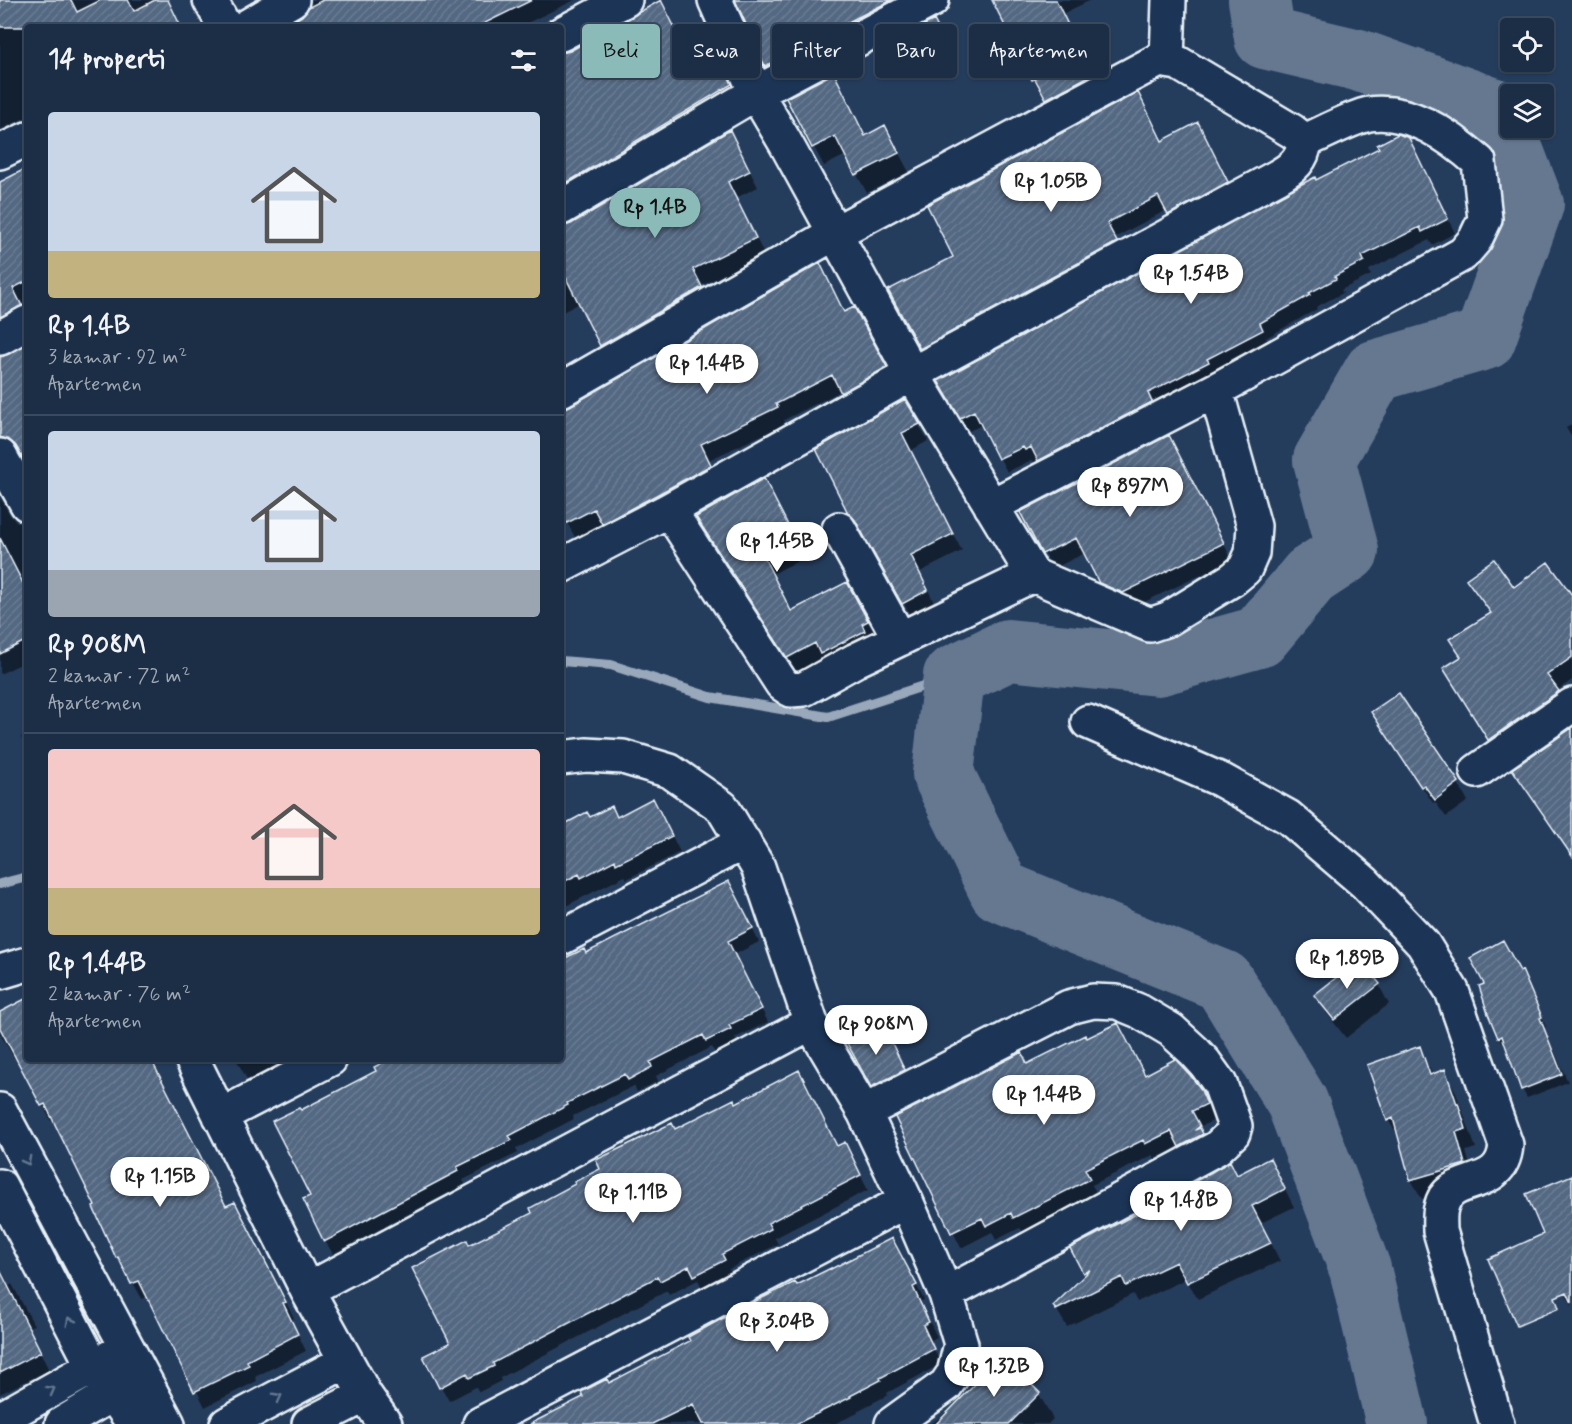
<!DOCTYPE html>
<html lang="id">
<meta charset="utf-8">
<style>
body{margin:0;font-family:Mynerve,sans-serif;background:#293a51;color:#f1f3f6;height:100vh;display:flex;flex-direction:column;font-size:22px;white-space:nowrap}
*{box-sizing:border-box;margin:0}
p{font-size:20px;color:#a0a8b3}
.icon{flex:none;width:33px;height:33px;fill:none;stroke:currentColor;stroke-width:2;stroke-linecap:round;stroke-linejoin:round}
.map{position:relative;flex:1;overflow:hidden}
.sheet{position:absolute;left:24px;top:24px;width:540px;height:1038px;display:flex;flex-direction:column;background:#1c2e46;border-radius:6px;box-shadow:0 2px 4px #0004,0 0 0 2px #3a4a5f}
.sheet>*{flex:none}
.top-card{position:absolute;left:582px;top:24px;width:570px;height:54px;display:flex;gap:12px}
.tools{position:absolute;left:1500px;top:18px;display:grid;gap:12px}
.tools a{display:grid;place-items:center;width:54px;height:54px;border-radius:6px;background:#1c2e46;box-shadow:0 2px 4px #0004,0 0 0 2px #3a4a5f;font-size:30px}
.price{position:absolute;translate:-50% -51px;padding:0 14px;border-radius:21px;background:#fff;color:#222;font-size:20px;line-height:39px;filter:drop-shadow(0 2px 3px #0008)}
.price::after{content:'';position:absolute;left:50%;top:36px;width:18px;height:14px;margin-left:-9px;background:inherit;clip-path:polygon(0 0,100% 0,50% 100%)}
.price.on{background:#8bbbb9;color:#111}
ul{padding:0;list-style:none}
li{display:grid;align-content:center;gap:12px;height:318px;padding:0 24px}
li+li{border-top:2px solid #3a4a5f}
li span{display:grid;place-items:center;height:186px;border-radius:6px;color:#555}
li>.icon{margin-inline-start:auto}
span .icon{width:108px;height:108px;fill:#fffc;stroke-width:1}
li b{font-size:26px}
h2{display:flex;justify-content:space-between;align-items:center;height:72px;padding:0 24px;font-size:26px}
.pill{padding:0 21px;border-radius:6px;background:#1c2e46;box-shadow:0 2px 4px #0004,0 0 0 2px #3a4a5f;font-size:21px;line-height:54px}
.pill.on{background:#8bbbb9;color:#111}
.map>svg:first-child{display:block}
.shadow{fill:#0007}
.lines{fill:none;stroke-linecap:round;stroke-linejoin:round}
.stream{stroke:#99a8ba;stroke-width:10}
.river{stroke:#657890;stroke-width:62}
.building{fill:url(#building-hatch);stroke:#e8f1f8;stroke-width:1.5}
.minor-casing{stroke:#e8f1f8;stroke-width:38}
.minor{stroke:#1d3557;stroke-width:33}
.oneway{stroke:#64778f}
</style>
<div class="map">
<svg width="1572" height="1424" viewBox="0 0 1572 1424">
<defs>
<pattern id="building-hatch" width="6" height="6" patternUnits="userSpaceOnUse" patternTransform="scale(1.5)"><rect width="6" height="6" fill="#536782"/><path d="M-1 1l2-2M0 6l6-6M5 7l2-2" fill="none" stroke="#6c7d94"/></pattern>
</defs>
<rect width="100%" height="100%" fill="#253d5d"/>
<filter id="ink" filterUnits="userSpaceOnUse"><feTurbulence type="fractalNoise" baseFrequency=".0167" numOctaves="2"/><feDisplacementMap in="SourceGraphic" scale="12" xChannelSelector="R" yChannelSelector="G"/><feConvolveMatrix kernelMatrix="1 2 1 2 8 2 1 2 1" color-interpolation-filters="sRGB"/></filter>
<g filter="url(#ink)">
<!-- shadow -->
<path class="shadow" d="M 0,0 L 166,0 L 180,27 L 27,27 L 27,117 L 0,130 Z
M 312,0 L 575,0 L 519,27 L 289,27 L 309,11 Z
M 736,0 L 905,0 L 774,80 Z
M 1006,0 L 1091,0 L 1062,14 L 1086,61 L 1088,60 L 1102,88 L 1055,113 L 1044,93 L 1042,94 L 1034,80 L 996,5 Z
M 710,39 L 739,100 L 561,207 L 561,54 L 686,52 Z
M 788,99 L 865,137 L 885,127 L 909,172 L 867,193 L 846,155 L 824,166 Z
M 1206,139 L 1235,197 L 1177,228 L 1167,210 L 1114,238 L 1124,257 L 929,362 L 890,291 L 955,257 L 1162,142 Z
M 738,148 L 758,187 L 736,198 L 764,254 L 701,286 L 710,304 L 610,361 L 580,303 L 561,313 L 561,228 L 571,226 Z
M 1416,153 L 1455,233 L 1432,245 L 1429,240 L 1369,270 L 1371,275 L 1341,290 L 1343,293 L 1316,307 L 1317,309 L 1266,338 L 1269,344 L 1047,474 L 1039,460 L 1034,463 L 1032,460 L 1007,472 L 982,425 L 969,431 L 940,382 L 1316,182 Z
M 27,169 L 27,323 L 0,338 L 0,189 Z
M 820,265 L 845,314 L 863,325 L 894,383 L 851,407 L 841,391 L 784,420 L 785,424 L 709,460 L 719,481 L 603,525 L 576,539 L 561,512 L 561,410 L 571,408 Z
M 27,346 L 27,463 L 21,456 L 10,453 L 0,456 L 0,358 Z
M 905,401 L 928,441 L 910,451 L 962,551 L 920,572 L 936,607 L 913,620 L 866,536 L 860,530 L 850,512 Z
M 1572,424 L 1572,438 L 1566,428 Z
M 1178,453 L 1232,560 L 1132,608 L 1110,599 L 1085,553 L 1053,569 L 1022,513 Z
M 773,496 L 804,558 L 772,574 L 791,613 L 847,584 L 877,638 L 825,659 L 798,673 L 707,533 Z
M 0,497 L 10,515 L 17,522 L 27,524 L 27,661 L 0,674 Z
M 1468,579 L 1572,598 L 1572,680 L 1557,691 L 1567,708 L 1499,756 L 1455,685 L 1462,658 L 1491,614 Z
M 1384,731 L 1458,783 L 1468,801 L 1446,817 L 1435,802 L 1433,803 Z
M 27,734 L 27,748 L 21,737 Z
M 662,816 L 680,852 L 627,879 L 625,876 L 564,907 L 566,912 L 561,915 L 561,827 L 590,819 Z
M 736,896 L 759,942 L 734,955 L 768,1022 L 735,1038 L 737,1042 L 715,1053 L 712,1047 L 656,1076 L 658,1081 L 637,1092 L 634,1086 L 573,1116 L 574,1119 L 516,1149 L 518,1153 L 463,1180 L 465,1184 L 333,1254 L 325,1241 L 312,1196 L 300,1112 L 378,1072 L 394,1059 L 561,1059 L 561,962 L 586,955 Z
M 1519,972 L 1527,981 L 1546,1027 L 1544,1028 L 1568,1082 L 1527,1098 L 1522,1089 L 1507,1045 L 1505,1046 L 1499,1037 L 1486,985 Z
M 1379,985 L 1389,1004 L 1346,1038 L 1327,1014 L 1316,995 Z
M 27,1000 L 27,1059 L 153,1059 L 191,1141 L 226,1208 L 243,1220 L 294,1318 L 291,1320 L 306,1351 L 255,1377 L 257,1381 L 205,1407 L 148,1296 L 142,1299 L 107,1235 L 97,1207 L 54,1120 L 51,1121 L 17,1057 L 14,1058 L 0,1034 L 0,1013 Z
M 893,1046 L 915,1089 L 883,1105 L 872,1086 Z
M 1419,1048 L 1433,1075 L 1444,1071 L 1455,1090 L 1476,1148 L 1466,1151 L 1475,1184 L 1422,1199 L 1411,1180 L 1400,1139 L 1388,1120 Z
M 236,1059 L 302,1059 L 251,1087 Z
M 1027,1065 L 1145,1076 L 1199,1089 L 1215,1120 L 1199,1127 L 1211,1150 L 1189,1161 L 1180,1146 L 1155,1159 L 1153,1155 L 1092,1185 L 1097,1194 L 1023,1232 L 1020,1228 L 996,1240 L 992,1232 L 961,1248 L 897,1118 Z
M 735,1105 L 837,1148 L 852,1159 L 868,1190 L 775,1238 L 778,1244 L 729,1269 L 732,1275 L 703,1290 L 698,1280 L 669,1295 L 667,1291 L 500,1378 L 501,1381 L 479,1392 L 476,1387 L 449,1401 L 441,1387 L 452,1344 L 469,1246 L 535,1214 L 675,1131 Z
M 1237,1176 L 1279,1177 L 1294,1207 L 1261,1223 L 1280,1261 L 1198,1299 L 1186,1279 L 1137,1302 L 1133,1294 L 1067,1327 L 1055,1307 L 1086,1275 L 1072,1249 Z
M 1572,1183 L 1572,1306 L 1536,1239 L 1545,1235 Z
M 900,1254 L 924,1300 L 920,1302 L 937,1337 L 930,1341 L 941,1364 L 887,1393 L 888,1395 L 857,1411 L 858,1413 L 834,1424 L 532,1424 L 796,1287 Z
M 0,1268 L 9,1286 L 12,1284 L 34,1325 L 28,1327 L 49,1370 L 0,1394 Z
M 1039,1394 L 1053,1419 L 1048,1424 L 931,1424 L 959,1403 Z"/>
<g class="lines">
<!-- stream -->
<path class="stream" d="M 561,661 L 611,665 L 710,697 L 828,717 L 954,676
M 0,884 L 27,877"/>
<!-- river -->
<path class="river" d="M 1259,0 L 1265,38 L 1358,60 L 1497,110 L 1533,204 L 1485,339 L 1375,371 L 1324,460 L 1348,551 L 1310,576 L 1259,637 L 1158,665 L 1008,650 L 954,676 L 943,774 L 1000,891 L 1223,981 L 1297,1102 L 1360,1269 L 1397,1424"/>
</g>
<!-- building -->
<path class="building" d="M 0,0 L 71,0 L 77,12 L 101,0 L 128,0 L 134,11 L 155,0 L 168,0 L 181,27 L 0,27 Z
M 323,0 L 532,0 L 477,27 L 283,27 L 302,16 L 309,7 Z
M 661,0 L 686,50 L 711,37 L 732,84 L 561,186 L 561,53 L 570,51 Z
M 735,0 L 892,0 L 816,38 L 817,40 L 765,66 Z
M 992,0 L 1056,0 L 1085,60 L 1088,58 L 1095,73 L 1046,99 L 1035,79 L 1032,80 Z
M 934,20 L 946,44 L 914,60 L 902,37 Z
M 834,73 L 865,136 L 885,125 L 899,153 L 855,175 L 835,136 L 812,148 L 786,98 Z
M 1138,92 L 1162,141 L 1198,122 L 1228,182 L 1168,215 L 1158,196 L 1107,223 L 1117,242 L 920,349 L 888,290 L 953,257 L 927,205 Z
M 730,130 L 750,171 L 728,182 L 756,238 L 693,269 L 702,287 L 600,346 L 561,268 L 561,227 L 571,224 Z
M 1398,134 L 1409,138 L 1448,219 L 1422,232 L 1420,227 L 1362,256 L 1364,261 L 1335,276 L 1336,279 L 1309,293 L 1310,295 L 1260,323 L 1263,330 L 1207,359 L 1209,362 L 1148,393 L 1152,402 L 1038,461 L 1031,447 L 1025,450 L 1023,447 L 998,459 L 974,411 L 960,418 L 938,381 L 1300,185 L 1315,177 L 1316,180 L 1379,148 L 1377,145 Z
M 27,168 L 27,281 L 13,288 L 22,306 L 0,317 L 0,182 Z
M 820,263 L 844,312 L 854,307 L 887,367 L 841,393 L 832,375 L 776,404 L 778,407 L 701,444 L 711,465 L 660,493 L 602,524 L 594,509 L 561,526 L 561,409 L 570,406 Z
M 27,344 L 27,466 L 16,446 L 9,440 L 0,437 L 0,357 L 9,354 Z
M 905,399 L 920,424 L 902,433 L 953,534 L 911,555 L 928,590 L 902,604 L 855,520 L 848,513 L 816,449 Z
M 1169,435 L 1224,543 L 1123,593 L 1099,583 L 1076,538 L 1042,554 L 1020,512 Z
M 764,478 L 796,541 L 764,557 L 791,611 L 847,582 L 868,621 L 862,624 L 865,631 L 820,654 L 815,643 L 787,658 L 696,517 Z
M 0,538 L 27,591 L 27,640 L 0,654 Z
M 1494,559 L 1514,587 L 1548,562 L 1572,595 L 1572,657 L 1547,675 L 1559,691 L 1488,740 L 1443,668 L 1461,657 L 1449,639 L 1491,613 L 1466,579 Z
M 1399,693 L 1459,782 L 1435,800 L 1424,785 L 1421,787 L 1371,712 Z
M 1572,728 L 1572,856 L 1512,769 Z
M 653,798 L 672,836 L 616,864 L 615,860 L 581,878 L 579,874 L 561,883 L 561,826 L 587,812 L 590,817 L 612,806 L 617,817 Z
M 729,881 L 753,928 L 728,941 L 762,1009 L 729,1025 L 731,1029 L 706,1041 L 703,1035 L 650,1062 L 652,1067 L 628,1080 L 625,1074 L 567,1103 L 568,1105 L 509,1136 L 512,1140 L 457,1167 L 458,1171 L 324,1242 L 303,1199 L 310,1196 L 272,1121 L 299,1108 L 301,1110 L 376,1071 L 374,1067 L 390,1059 L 561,1059 L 561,960 L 584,949 L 586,953 Z
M 1503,940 L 1520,971 L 1522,970 L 1542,1017 L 1540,1018 L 1562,1074 L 1521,1090 L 1502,1036 L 1498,1038 L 1488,1014 L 1479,986 L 1484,984 L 1470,958 Z
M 1360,959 L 1380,984 L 1334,1020 L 1314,995 Z
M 27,998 L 27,1059 L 151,1059 L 226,1206 L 235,1202 L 286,1302 L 283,1303 L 298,1334 L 247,1361 L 249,1365 L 194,1392 L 139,1281 L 131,1284 L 118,1257 L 116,1258 L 93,1207 L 95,1206 L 45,1104 L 41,1106 L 0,1028 L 0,1012 Z
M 1118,1023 L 1145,1075 L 1175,1059 L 1190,1075 L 1200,1088 L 1207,1104 L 1192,1111 L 1200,1126 L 1195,1130 L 1200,1128 L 1203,1134 L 1179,1147 L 1171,1131 L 1145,1144 L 1143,1140 L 1085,1169 L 1090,1179 L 1013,1218 L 1011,1213 L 986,1226 L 982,1218 L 951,1233 L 895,1117 L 1022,1052 L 1027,1064 L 1085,1035 L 1087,1038 Z
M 883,1025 L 905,1070 L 871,1087 L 847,1043 Z
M 1420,1046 L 1430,1075 L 1445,1069 L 1457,1104 L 1458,1103 L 1466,1129 L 1456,1132 L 1465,1164 L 1410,1180 L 1393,1118 L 1387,1121 L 1367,1065 Z
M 799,1070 L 837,1146 L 845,1142 L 861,1175 L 768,1223 L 771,1229 L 722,1254 L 725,1260 L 694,1276 L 689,1266 L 660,1281 L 657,1277 L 493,1363 L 494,1366 L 469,1378 L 467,1373 L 439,1388 L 423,1356 L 450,1343 L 412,1268 L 467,1240 L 469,1245 L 532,1213 L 530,1208 L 575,1184 L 574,1182 L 600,1169 L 596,1160 L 623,1147 L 672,1123 L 675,1129 L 734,1099 L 736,1103 Z
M 1270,1158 L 1285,1189 L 1252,1206 L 1271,1243 L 1187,1283 L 1176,1262 L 1126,1286 L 1122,1277 L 1056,1310 L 1053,1306 L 1090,1270 L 1083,1273 L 1070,1248 L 1197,1183 L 1196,1181 L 1230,1161 L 1237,1175 Z
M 1572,1175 L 1572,1303 L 1567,1292 L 1555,1297 L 1559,1308 L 1517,1326 L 1488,1259 L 1543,1234 L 1526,1194 Z
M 892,1238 L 917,1285 L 913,1287 L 929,1322 L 923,1325 L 934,1349 L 880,1378 L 881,1380 L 850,1396 L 851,1397 L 796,1424 L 703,1424 L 693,1404 L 652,1424 L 530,1424 L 583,1397 L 581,1392 L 607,1379 L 609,1383 L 690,1341 L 688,1337 L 744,1307 L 795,1282 L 797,1285 L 831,1268 L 831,1269 Z
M 0,1270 L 41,1352 L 0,1373 Z
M 1003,1356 L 1040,1393 L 1009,1424 L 936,1424 Z"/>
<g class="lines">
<!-- minor casing -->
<g class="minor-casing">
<path id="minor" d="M 210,0 L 225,27
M 715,0 L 756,93 L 785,142 L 912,374 L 1033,575 L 1150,625 L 1168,619 L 1233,579 L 1245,569 L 1252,553 L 1254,526 L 1216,390
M 246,27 L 292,0
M 561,34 L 625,0
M 1167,61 L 1169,0
M 0,152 L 27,139
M 561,208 L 756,93 L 932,0
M 0,338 L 27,323
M 561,390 L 835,233 L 1159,60 L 1178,63 L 1292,131 L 1305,141 C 1303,160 1293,168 1277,177 L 912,374 L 669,510 L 561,566
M 0,456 L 27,504
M 991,506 L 1216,390 L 1463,254 L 1475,240 L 1485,219 L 1479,162 C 1450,136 1410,108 1369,114 C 1353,117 1321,134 1305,141
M 669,510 L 782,684 L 791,690 L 804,689 L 856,660 L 1033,575
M 839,529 L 900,639
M 1088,722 L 1221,780 L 1288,817 L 1365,883 L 1423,944 L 1452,991 L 1506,1145 C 1502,1194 1448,1171 1441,1208 C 1439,1215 1440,1224 1440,1231 L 1497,1424
M 561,758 L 586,755 L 623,757 L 670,771 L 722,807 L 758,867 L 811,1023 L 864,1112 L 906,1201 L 946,1294 L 961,1344 L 954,1373 L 946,1385 L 892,1424
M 1477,771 L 1572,705
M 561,938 L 744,842
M 0,972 L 27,964
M 192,1059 L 307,1290 L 365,1395 L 385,1424
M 0,1110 L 168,1424
M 864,1112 L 1069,1007 L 1093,1001 L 1117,1002 L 1139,1011 L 1171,1030 L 1194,1051 L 1205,1063 L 1220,1084 L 1235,1126 L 1233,1133 L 1217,1148 L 946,1294
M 220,1116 L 330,1059
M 0,1186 L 93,1366 L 134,1424
M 307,1290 L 811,1023
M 0,1419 L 114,1355
M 62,1424 L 130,1383
M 227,1424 L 346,1361
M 309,1424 L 365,1395
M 480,1424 L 906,1201"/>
</g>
<!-- minor -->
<use href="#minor" class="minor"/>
</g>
<!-- one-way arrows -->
<defs><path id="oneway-chevron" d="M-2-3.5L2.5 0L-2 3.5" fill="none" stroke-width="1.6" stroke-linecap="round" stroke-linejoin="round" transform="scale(1.5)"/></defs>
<g class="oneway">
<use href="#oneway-chevron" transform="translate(27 1161) rotate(62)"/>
<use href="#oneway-chevron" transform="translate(70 1321) rotate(-117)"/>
<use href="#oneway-chevron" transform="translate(51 1390) rotate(-29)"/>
<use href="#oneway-chevron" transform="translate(278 1397) rotate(-28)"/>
</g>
</g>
</svg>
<div class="tools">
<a><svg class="icon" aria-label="locate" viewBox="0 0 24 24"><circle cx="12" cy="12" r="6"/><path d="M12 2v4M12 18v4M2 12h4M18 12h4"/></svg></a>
<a><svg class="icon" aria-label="layers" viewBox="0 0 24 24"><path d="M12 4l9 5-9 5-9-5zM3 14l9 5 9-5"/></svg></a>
</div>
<b class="price" style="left:1051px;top:213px">Rp 1.05B</b>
<b class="price on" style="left:655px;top:239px">Rp 1.4B</b>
<b class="price" style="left:1191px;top:305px">Rp 1.54B</b>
<b class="price" style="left:707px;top:395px">Rp 1.44B</b>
<b class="price" style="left:1130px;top:518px">Rp 897M</b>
<b class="price" style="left:777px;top:573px">Rp 1.45B</b>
<b class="price" style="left:1347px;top:990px">Rp 1.89B</b>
<b class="price" style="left:876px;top:1056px">Rp 908M</b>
<b class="price" style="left:1044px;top:1126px">Rp 1.44B</b>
<b class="price" style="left:160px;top:1208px">Rp 1.15B</b>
<b class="price" style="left:633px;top:1224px">Rp 1.11B</b>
<b class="price" style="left:1181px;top:1232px">Rp 1.48B</b>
<b class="price" style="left:777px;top:1353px">Rp 3.04B</b>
<b class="price" style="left:994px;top:1398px">Rp 1.32B</b>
<div class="top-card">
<a class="pill on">Beli</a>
<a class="pill">Sewa</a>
<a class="pill">Filter</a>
<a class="pill">Baru</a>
<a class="pill">Apartemen</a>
</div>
<section class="sheet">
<h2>14 properti<svg class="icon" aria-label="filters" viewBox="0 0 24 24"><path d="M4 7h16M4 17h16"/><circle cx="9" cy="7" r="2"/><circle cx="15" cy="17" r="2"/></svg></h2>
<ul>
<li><span style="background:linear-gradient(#c9d6e8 75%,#c2b280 0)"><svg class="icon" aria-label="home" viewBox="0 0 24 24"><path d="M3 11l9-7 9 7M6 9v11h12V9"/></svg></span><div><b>Rp 1.4B</b><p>3 kamar · 92 m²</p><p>Apartemen</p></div></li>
<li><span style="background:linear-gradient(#c9d6e8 75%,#9aa5b1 0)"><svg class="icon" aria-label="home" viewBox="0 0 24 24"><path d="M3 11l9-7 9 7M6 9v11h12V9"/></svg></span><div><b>Rp 908M</b><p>2 kamar · 72 m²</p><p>Apartemen</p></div></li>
<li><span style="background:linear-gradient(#f6c9c9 75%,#c2b280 0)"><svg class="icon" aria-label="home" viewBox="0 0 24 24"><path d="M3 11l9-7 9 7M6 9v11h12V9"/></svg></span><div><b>Rp 1.44B</b><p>2 kamar · 76 m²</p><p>Apartemen</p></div></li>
</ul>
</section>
</div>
